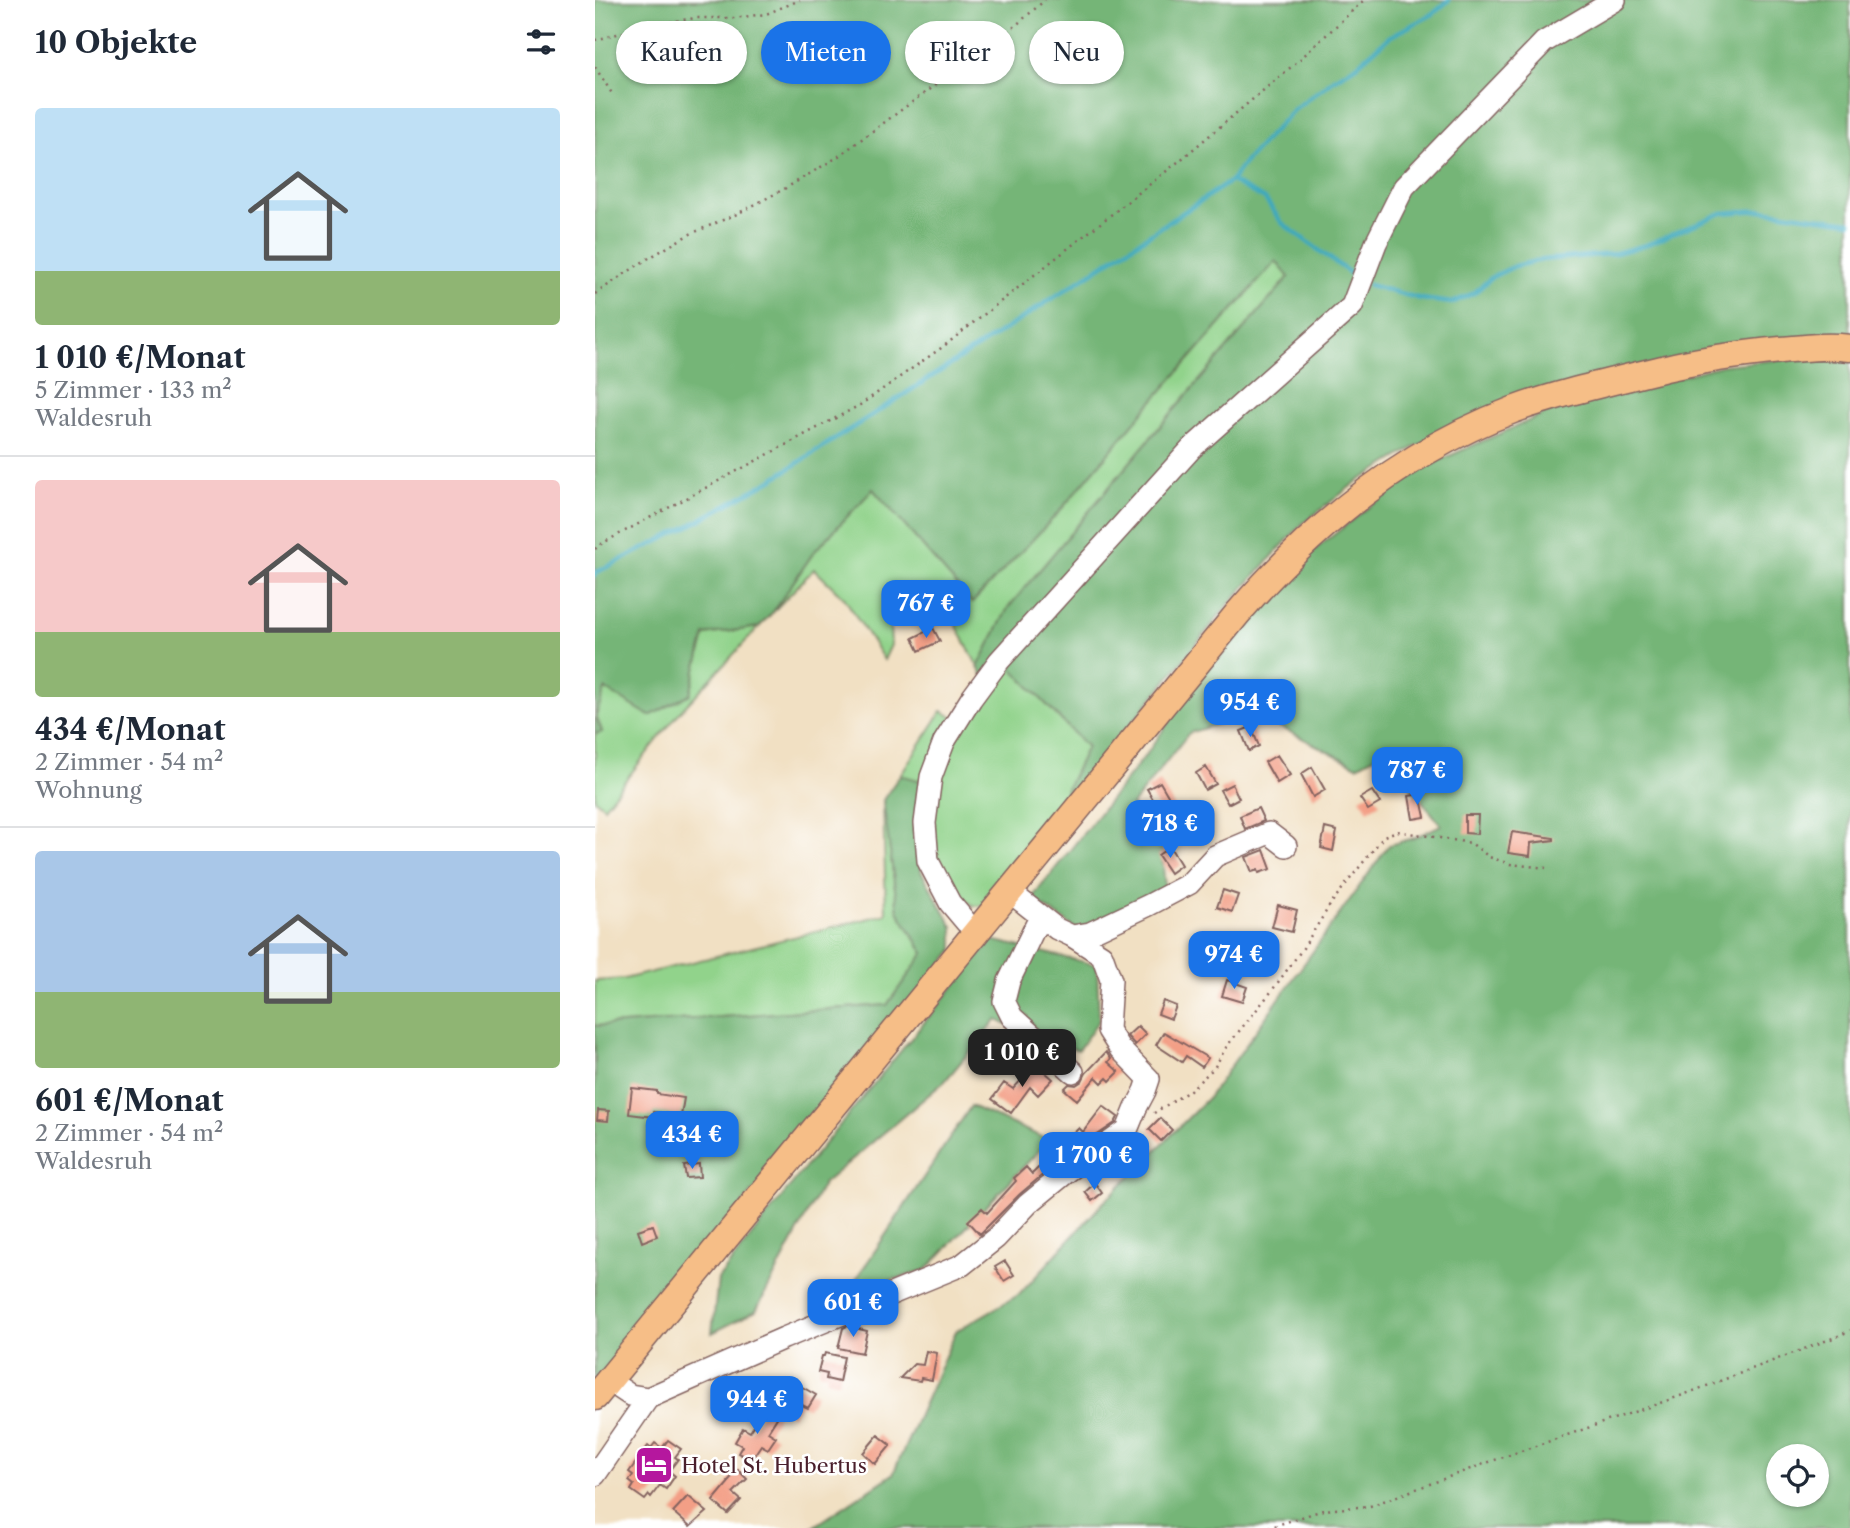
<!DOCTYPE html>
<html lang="de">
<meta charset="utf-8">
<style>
body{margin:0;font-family:"Libre Caslon Text",serif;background:#f2f2f3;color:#1f2937;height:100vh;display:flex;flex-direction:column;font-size:26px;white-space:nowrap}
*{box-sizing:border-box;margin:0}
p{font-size:23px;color:#747a83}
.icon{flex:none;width:38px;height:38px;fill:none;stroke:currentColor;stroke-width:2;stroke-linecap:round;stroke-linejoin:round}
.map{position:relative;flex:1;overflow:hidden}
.side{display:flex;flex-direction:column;background:#fff;width:595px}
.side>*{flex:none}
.top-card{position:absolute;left:21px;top:21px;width:665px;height:63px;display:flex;gap:14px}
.fabs{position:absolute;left:1171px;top:1444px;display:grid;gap:14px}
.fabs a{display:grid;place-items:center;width:63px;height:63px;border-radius:50%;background:#fff;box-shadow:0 2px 5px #0004;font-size:35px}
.price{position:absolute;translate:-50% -60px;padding:0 16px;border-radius:14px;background:#1a73e8;color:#fff;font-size:23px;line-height:46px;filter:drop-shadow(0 2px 4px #0008)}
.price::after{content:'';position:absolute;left:50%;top:42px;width:21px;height:16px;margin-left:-10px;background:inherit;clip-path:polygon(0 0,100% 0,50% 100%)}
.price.active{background:#222;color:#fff}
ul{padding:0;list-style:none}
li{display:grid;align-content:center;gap:14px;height:371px;padding:0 35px}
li+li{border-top:2px solid #e0e1e3}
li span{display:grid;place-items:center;height:217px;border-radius:7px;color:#555}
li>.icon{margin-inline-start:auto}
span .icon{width:126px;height:126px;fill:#fffc;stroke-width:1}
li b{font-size:30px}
h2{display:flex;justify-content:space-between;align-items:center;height:84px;padding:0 35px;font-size:30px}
.pill{padding:0 24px;border-radius:32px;background:#fff;box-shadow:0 2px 5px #0004;font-size:24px;line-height:63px}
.pill.active{background:#1a73e8;color:#fff}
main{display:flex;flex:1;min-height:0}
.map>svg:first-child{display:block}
.green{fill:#91d38b;stroke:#6e795b;stroke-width:2}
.forest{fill:#74b577;stroke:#5f6a51;stroke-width:2;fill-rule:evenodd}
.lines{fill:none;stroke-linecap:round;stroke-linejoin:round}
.stream{stroke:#3ea9bd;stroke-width:4.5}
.building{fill:#f39f86}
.minor-casing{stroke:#846360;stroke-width:24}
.major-casing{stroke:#846360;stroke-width:29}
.path{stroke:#846360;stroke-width:2.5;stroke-dasharray:2 5;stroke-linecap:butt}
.minor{stroke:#fff;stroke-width:21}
.major{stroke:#f6be87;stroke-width:26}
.labels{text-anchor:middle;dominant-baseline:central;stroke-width:5;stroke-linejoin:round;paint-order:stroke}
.poi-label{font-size:21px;fill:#4a1f2b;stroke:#fff;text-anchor:start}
</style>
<main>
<section class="side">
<h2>10 Objekte<svg class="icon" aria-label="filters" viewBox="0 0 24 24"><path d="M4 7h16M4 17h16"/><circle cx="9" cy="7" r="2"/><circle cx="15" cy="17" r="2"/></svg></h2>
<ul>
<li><span style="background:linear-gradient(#bfe0f5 75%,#8fb573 0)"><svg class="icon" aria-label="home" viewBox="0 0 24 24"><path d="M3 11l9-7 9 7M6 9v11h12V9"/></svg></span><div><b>1 010 €/Monat</b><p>5 Zimmer · 133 m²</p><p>Waldesruh</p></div></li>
<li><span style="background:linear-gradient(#f6c9c9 70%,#8fb573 0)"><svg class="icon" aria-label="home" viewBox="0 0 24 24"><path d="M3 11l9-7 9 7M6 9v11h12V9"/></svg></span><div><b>434 €/Monat</b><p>2 Zimmer · 54 m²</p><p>Wohnung</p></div></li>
<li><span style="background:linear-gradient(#a9c7e8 65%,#8fb573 0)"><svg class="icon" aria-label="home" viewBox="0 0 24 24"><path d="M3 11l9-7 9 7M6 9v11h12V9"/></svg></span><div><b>601 €/Monat</b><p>2 Zimmer · 54 m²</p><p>Waldesruh</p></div></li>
</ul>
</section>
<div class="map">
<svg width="1255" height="1528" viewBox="0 0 1255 1528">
<rect width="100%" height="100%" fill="#fff"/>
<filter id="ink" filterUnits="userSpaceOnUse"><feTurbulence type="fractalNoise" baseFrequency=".0143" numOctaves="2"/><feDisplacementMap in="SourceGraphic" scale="14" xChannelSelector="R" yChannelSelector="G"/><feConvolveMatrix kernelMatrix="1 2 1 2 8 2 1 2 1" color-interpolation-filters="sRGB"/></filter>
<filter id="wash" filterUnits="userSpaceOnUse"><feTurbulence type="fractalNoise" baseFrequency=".00686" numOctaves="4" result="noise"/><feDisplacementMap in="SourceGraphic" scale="28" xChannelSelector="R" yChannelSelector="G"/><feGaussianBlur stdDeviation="1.57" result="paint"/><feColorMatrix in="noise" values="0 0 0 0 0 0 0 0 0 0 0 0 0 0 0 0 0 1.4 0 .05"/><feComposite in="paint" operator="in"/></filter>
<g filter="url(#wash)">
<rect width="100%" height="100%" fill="#f1e0c3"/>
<!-- green -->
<path class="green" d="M 681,261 L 694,277 L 568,423 L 413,608 L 383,667 L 347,597 L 295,625 L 296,645 L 289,660 L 250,599 L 219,569 L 177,613 L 219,552 L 278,489 L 377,603 L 463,513 L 554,405 Z
M 164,627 L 85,712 L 9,807 L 0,799 L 0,734 L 7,731 L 1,716 L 10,689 L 95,693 L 110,635 Z
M 411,662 L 492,747 L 455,823 L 393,905 L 379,906 L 358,890 L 342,859 L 336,815 L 344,776 L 363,732 Z
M 347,711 L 358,717 L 326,781 L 305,775 Z
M 288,800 L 303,911 L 329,953 L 292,1005 L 0,1026 L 0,981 L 29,979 L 291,914 Z"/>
<!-- forest -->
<path class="forest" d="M 0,0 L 1255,0 L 1255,338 L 1200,338 L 822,446 L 760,483 L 706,525 L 633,605 L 455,824 L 492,747 L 411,662 L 387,675 L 383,667 L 413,608 L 568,423 L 694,277 L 681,261 L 554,405 L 463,513 L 377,603 L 278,489 L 219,552 L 177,613 L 164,627 L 110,635 L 95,694 L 55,716 L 10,689 L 1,716 L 7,732 L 0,734 Z
M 1202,358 L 1255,362 L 1255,1528 L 217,1528 L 298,1474 L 361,1331 L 425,1294 L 506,1205 L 613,1098 L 794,845 L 819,838 L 846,825 L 788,752 L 762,766 L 658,713 L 594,733 L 537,805 L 565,832 L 570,888 L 483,930 L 437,898 L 553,752 L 603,679 L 654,617 L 713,555 L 774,507 L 836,464 L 956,411 L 1128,365 ZM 1183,1456 L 1222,1456 L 1222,1494 L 1183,1494 Z
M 305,775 L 326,781 L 326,871 L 358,927 L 358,951 L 0,1382 L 0,1026 L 292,1005 L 329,953 L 303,911 L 288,800 Z
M 397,940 L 502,965 L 504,1020 L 483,1050 L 401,1020 L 350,1081 L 228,1184 L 161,1311 L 117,1333 L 123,1279 L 207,1171 Z
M 376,1106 L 454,1140 L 331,1270 L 252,1293 Z"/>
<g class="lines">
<!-- stream -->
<path class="stream" d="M 636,181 L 670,199 L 687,223 L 760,277
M 774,285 L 826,299 L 857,303 L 879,293 L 897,277 L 920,266 L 946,260 L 1017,254 L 1051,245 L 1127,213 L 1166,210 L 1255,222
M 0,575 L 2,572 L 94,526 L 178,479 L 426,319 L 636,181 L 649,163 L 698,110 L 738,80 L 762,65 L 794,37 L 838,14 L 854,0"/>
</g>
<g id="blocks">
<!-- building -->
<path class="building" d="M 338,628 L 345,641 L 324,651 L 318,638 Z
M 656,727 L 664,746 L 654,751 L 646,731 Z
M 682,755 L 695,775 L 682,783 L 670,762 Z
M 611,767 L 621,784 L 610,790 L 601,773 Z
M 717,767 L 730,790 L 718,797 L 706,774 Z
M 565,782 L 590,825 L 577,832 L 552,789 Z
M 637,784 L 644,798 L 633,804 L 625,790 Z
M 777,791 L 785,803 L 773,810 L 765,798 Z
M 825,794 L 830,817 L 818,819 L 814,796 Z
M 663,808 L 669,821 L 650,829 L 645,816 Z
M 870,815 L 883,815 L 882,834 L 870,833 Z
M 730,828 L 742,831 L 738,851 L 726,848 Z
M 917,832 L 959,838 L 959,840 L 936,843 L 935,856 L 913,853 Z
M 575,847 L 586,865 L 575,873 L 563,855 Z
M 669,850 L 676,869 L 664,873 L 663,870 L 657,872 L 651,857 Z
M 628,890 L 643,895 L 637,912 L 622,907 Z
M 683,905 L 702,910 L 697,932 L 677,927 Z
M 608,934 L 621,938 L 615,957 L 602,953 Z
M 663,952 L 677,956 L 674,971 L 659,967 Z
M 632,980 L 652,987 L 647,1002 L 627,996 Z
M 568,1001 L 581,1006 L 576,1019 L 563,1014 Z
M 543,1026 L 551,1034 L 540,1045 L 532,1036 Z
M 569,1032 L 613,1058 L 607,1067 L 591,1056 L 587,1062 L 561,1045 Z
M 511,1052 L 516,1059 L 513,1062 L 524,1072 L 515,1081 L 512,1078 L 507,1083 L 501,1077 L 482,1100 L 469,1089 L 474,1084 L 481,1085 L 487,1081 L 491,1073 Z
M 441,1064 L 458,1079 L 443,1095 L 435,1087 L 416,1113 L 397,1099 L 409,1083 L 418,1089 Z
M 37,1088 L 62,1091 L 62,1094 L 89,1098 L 86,1116 L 59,1112 L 59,1117 L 34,1114 Z
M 508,1106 L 523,1117 L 520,1123 L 464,1161 L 425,1194 L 385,1234 L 373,1221 L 387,1208 L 392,1213 L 421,1181 L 419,1178 L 431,1167 L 437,1174 L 484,1128 L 488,1132 Z
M 3,1110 L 14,1111 L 13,1121 L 2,1120 Z
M 565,1118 L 577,1130 L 566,1141 L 554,1129 Z
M 104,1164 L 105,1177 L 91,1178 L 89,1166 Z
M 500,1183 L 507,1193 L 497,1201 L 490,1192 Z
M 58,1225 L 62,1236 L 47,1242 L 43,1230 Z
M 410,1261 L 419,1275 L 409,1281 L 400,1267 Z
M 238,1292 L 242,1302 L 232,1306 L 228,1296 Z
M 252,1326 L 272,1331 L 267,1353 L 243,1348 L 248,1328 Z
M 331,1351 L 342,1353 L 337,1380 L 326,1378 L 325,1381 L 305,1378 L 319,1364 L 328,1365 Z
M 230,1353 L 249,1357 L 244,1382 L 231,1379 L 232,1374 L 223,1372 L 227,1356 L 229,1356 Z
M 202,1384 L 221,1395 L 213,1408 L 205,1404 L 197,1416 L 187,1409 Z
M 170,1409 L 183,1416 L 173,1432 L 181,1437 L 173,1449 L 166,1445 L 156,1460 L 143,1453 L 147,1446 L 140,1442 L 148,1428 L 155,1432 Z
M 283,1435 L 296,1445 L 280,1464 L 268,1453 Z
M 73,1440 L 86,1449 L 80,1457 L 83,1459 L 74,1471 L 80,1476 L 71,1489 L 65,1485 L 56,1497 L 54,1495 L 50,1500 L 36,1490 L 39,1485 L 34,1481 L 38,1475 L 34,1472 L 53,1446 L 56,1448 L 60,1443 L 67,1448 Z
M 143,1470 L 152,1479 L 138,1493 L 146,1500 L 133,1514 L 118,1501 L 134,1482 L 133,1481 Z
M 93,1496 L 112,1512 L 95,1527 L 78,1512 Z"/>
</g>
</g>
<g filter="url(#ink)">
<use href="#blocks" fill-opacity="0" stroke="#846360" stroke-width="2"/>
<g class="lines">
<!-- minor casing -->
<g class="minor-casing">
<path id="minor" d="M 445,917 L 414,981 L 409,1001 L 417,1017 L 478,1072
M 383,932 L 371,922 L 355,903 L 333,861 L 330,823 L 336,777 L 349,742 L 376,699 L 404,661 L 597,448 L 757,306 L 781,243 L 809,187 L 949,42 L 1020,0
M 477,936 L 495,933 L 554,905 L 594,884 L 620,856 L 674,833 L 691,846
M 14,1381 L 35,1395 L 53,1398 L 189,1338 L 367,1265 L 401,1238 L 433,1204 L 472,1172 L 532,1130 L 541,1108 L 550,1091 L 554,1079 L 525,1049 L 513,1030 L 516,980 L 507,955 L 477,936 L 462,929 L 415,892
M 0,1475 L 53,1398"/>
</g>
<!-- major casing -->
<g class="major-casing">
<path id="major" d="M 0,1397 L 643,613 C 718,526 809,451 918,410 C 967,392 1020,381 1071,368 C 1109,359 1147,354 1186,350 C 1209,348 1232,345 1255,348"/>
</g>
<!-- path -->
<path class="path" d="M 0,40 L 56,25 L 100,18 L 139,18 L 171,14 L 205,0
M 0,67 L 18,95
M 0,294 L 49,261 L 93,235 L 142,214 L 191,188 L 241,158 L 419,27 L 450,0
M 0,549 L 6,544 L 265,405 L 349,346 L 583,162 L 702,62 L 769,0
M 559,1113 L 594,1091 L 619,1068 L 632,1046 L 676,992 L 708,948 L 737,902 L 789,836 L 802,831 L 876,843 L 894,857 L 915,864 L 951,868
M 673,1528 L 728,1510 L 775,1506 L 897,1461 L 1088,1395 L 1246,1335 L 1255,1330"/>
<!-- minor -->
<use href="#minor" class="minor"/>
<!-- major -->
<use href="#major" class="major"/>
</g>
</g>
<!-- icons -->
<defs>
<g id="hotel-square" transform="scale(2.0125)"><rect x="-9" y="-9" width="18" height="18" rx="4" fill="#b5179e" stroke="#fff"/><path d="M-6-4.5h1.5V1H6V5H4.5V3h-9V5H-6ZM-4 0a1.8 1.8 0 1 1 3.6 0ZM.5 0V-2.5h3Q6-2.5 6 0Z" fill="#fff"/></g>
</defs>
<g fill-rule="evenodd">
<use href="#hotel-square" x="59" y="1465"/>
</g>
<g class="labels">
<!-- poi labels -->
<g class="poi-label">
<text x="86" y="1465">Hotel St. Hubertus</text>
</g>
</g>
</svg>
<div class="fabs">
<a><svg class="icon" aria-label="locate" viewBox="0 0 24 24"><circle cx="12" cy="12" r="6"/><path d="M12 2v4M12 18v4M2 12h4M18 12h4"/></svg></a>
</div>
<b class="price" style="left:331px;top:640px">767 €</b>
<b class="price" style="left:655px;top:739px">954 €</b>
<b class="price" style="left:822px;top:807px">787 €</b>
<b class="price" style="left:575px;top:860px">718 €</b>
<b class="price" style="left:639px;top:991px">974 €</b>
<b class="price active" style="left:427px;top:1089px">1 010 €</b>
<b class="price" style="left:97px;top:1171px">434 €</b>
<b class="price" style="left:499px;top:1192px">1 700 €</b>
<b class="price" style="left:258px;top:1339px">601 €</b>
<b class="price" style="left:162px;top:1436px">944 €</b>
<div class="top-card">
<a class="pill">Kaufen</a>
<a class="pill active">Mieten</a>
<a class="pill">Filter</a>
<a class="pill">Neu</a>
</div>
</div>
</main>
